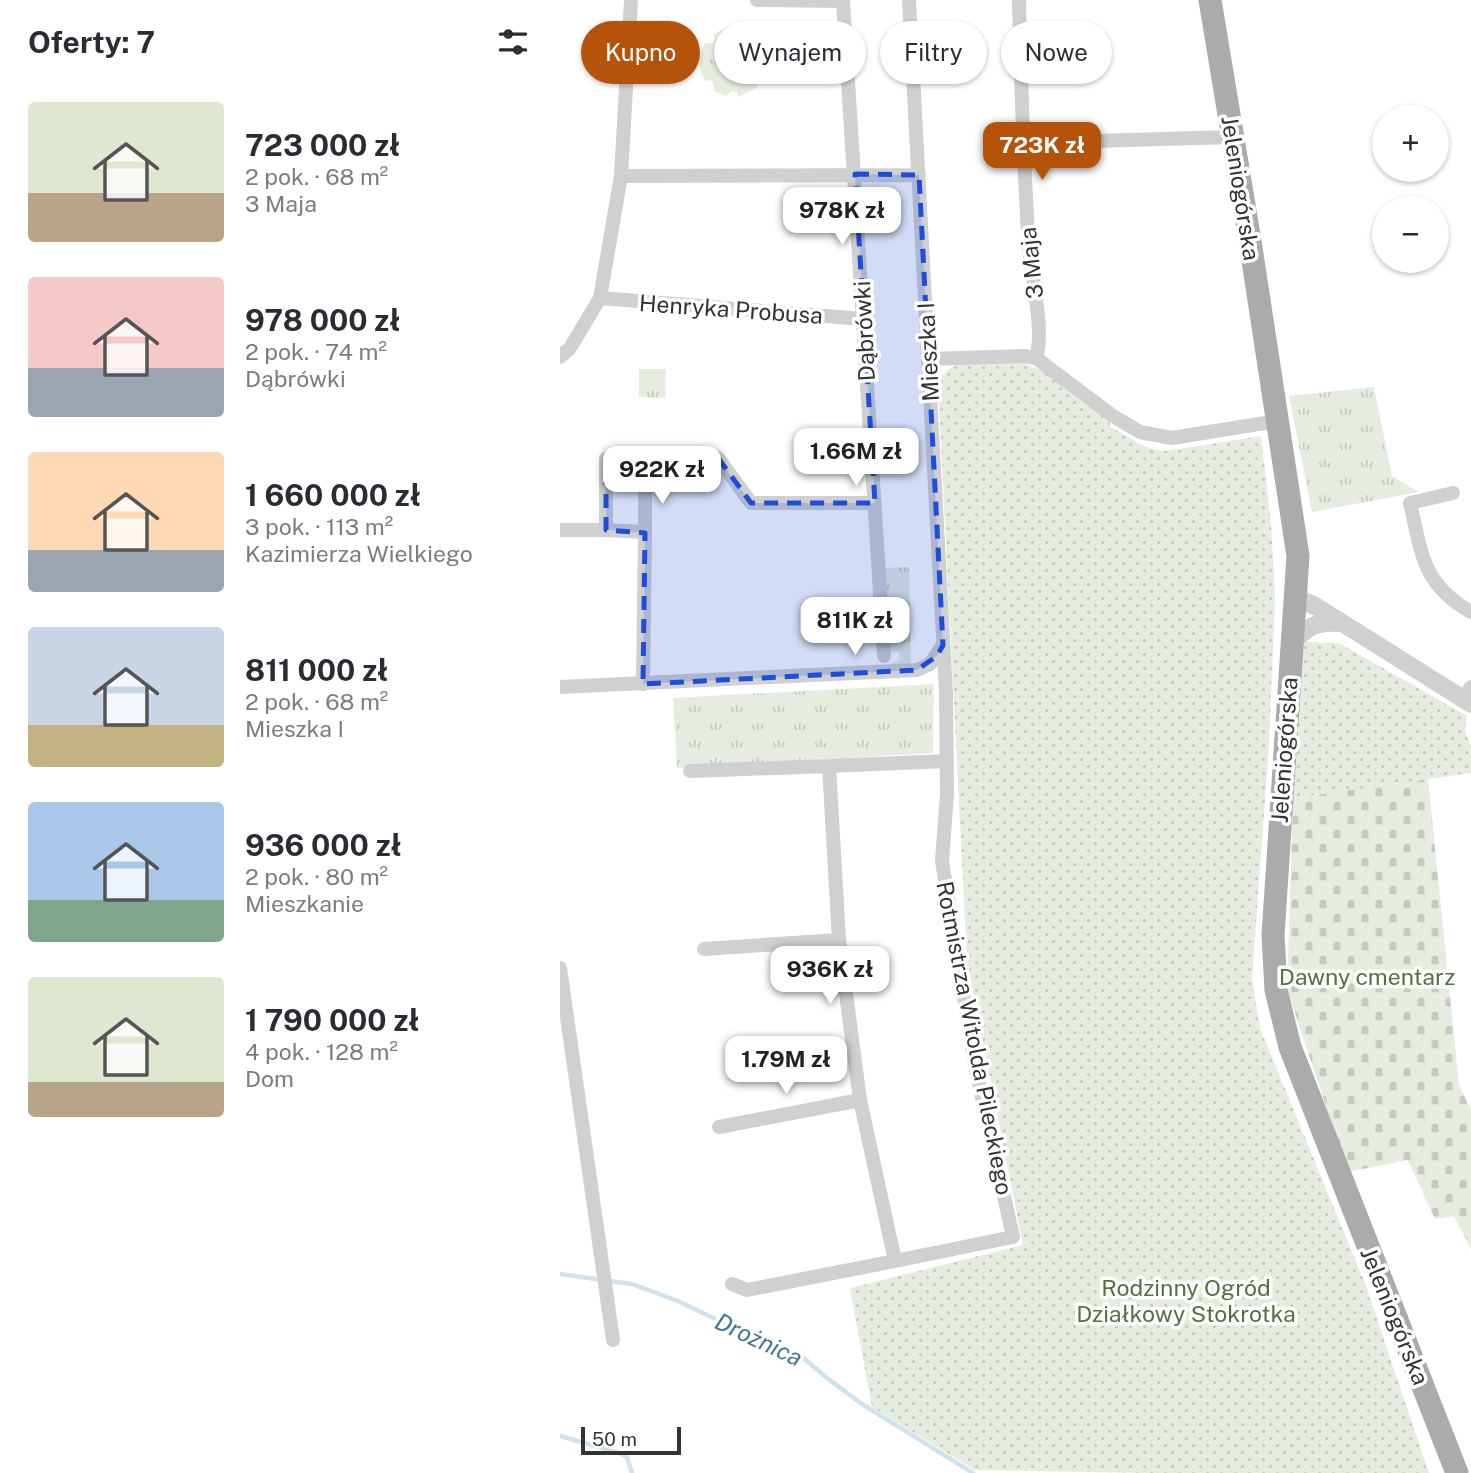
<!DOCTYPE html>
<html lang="pl">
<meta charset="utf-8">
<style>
body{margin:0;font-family:"Public Sans",sans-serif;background:#f2f2f3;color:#2b2b33;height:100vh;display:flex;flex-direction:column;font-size:26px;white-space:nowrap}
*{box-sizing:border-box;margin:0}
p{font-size:23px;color:#7c7c81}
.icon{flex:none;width:38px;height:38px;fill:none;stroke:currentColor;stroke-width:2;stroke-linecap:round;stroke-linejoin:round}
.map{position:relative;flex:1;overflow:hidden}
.panel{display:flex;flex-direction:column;background:#fff;width:560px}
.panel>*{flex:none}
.guide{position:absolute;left:21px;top:21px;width:665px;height:63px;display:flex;gap:14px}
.buttons{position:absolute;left:812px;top:105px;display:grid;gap:14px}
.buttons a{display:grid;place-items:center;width:77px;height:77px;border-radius:50%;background:#fff;box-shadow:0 2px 5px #0004;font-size:35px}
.scale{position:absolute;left:21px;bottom:18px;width:100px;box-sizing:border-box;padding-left:7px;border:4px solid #333;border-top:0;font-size:19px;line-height:24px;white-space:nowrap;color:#333;-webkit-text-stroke:5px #fff;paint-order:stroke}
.price{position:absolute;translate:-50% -60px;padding:0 16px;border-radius:14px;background:#fff;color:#222;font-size:23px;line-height:46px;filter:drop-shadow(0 2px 4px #0008)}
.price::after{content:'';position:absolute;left:50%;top:42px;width:21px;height:16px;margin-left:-10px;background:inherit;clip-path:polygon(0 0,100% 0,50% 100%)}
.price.current{background:#b45309;color:#fff}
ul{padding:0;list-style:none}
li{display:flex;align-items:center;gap:21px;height:175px;padding:0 28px}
li span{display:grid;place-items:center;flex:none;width:196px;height:140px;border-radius:7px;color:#555}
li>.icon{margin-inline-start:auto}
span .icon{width:84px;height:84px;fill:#fffc;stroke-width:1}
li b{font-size:30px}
h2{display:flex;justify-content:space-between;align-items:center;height:84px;padding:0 28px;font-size:30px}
.chip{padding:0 24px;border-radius:32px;background:#fff;box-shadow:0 2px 5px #0004;font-size:24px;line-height:63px}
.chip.current{background:#b45309;color:#fff}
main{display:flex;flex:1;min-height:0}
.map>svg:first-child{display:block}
.grass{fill:url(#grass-tufts)}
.cemetery{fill:url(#cemetery-stones)}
.garden{fill:url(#garden-dots)}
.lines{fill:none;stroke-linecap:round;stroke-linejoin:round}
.stream{stroke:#cfe2ee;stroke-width:4.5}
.minor{stroke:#d0d0d0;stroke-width:14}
.tertiary{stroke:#d0d0d0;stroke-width:18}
.primary{stroke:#ababab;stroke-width:23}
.marked{fill:#1d4ed8;fill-opacity:0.2;stroke:#1d4ed8;stroke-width:5;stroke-dasharray:14 9;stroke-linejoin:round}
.labels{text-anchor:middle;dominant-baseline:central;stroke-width:7;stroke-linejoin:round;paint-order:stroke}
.street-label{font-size:23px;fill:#333;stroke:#fff}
.park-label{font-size:23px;fill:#56703f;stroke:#fff}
.water-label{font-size:24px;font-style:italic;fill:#3f7597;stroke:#fff}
</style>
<main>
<section class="panel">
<h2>Oferty: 7<svg class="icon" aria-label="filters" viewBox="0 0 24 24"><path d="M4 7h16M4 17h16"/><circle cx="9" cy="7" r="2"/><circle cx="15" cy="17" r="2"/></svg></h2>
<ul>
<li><span style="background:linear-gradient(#dfe7d0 65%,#b9a48a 0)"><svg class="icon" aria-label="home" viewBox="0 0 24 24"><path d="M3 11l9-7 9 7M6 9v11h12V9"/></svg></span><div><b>723 000 zł</b><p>2 pok. · 68 m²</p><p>3 Maja</p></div></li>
<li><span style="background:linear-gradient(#f6c9c9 65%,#9aa5b1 0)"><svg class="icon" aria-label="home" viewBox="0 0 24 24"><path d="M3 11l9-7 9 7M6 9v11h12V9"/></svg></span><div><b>978 000 zł</b><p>2 pok. · 74 m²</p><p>Dąbrówki</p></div></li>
<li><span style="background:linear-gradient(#ffd9b3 70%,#9aa5b1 0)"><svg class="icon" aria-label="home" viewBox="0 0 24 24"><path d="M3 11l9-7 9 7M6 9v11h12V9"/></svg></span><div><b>1 660 000 zł</b><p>3 pok. · 113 m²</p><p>Kazimierza Wielkiego</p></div></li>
<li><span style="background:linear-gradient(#c9d6e8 70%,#c2b280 0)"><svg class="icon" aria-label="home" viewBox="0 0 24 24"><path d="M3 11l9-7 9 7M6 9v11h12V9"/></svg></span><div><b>811 000 zł</b><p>2 pok. · 68 m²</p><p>Mieszka I</p></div></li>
<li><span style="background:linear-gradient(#a9c7e8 70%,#7fa58c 0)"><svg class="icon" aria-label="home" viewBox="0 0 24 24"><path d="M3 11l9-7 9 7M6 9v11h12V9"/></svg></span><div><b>936 000 zł</b><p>2 pok. · 80 m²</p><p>Mieszkanie</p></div></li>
<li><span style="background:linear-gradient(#dfe7d0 75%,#b9a48a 0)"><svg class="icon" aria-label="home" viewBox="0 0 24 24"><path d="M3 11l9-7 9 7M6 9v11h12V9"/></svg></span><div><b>1 790 000 zł</b><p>4 pok. · 128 m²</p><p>Dom</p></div></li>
</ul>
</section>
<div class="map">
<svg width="911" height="1473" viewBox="0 0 911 1473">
<defs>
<pattern id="grass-tufts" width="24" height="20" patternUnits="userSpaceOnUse" patternTransform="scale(1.75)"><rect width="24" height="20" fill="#e6ecdf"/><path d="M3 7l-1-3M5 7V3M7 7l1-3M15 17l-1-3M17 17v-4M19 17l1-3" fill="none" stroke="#c6cbc0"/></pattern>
<pattern id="cemetery-stones" width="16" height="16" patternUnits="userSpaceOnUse" patternTransform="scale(1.75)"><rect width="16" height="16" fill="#e6ecdf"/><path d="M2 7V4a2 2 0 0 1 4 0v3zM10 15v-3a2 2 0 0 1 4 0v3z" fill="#c6cbc0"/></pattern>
<pattern id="garden-dots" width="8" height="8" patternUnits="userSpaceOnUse" patternTransform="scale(1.75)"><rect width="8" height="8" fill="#e6ecdf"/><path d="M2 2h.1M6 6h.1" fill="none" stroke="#c6cbc0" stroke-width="1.8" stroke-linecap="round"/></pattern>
</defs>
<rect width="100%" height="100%" fill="#fff"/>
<!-- grass -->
<path class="grass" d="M 167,28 L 173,34 L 177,33 L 180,28 L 197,37 L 196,46 L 201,49 L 205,48 L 208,58 L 205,77 L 201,76 L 195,83 L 198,87 L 178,97 L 177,92 L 172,91 L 166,96 L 154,91 L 153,82 L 149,80 L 145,81 C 138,68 138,56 145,43 L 153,43 L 155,38 L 153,34 Z
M 79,369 L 106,369 L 105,398 L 79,397 Z
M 814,387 L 832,476 L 859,492 L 752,512 L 729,396 Z
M 349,567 L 351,665 L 332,666 L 331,663 L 339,661 L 339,652 L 330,652 L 324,568 Z
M 374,684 L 373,753 L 117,768 L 113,698 Z"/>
<!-- cemetery -->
<path class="cemetery" d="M 868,779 L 899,1085 L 911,1109 L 911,1249 L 894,1216 L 875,1219 L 848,1160 L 788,1172 L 727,989 L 733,798 Z"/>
<!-- garden -->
<path class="garden" d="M 463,363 L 488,373 L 550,422 L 550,427 C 571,437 581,449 606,451 L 701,436 L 711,523 L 715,597 L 709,744 L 692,979 L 700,1028 L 806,1286 L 869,1473 L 587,1473 L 415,1470 L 312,1407 L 290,1288 L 463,1245 L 407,961 L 378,385 C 382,374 387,369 398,364 Z
M 742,642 L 779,643 L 907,716 L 905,732 L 911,746 L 911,773 L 733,798 Z"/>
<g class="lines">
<!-- stream -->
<path class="stream" d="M 0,1274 L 72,1284 L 118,1301 L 178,1330 L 239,1354 L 267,1378 L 302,1404 L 413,1473
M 0,1436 L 59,1453 L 67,1457 L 72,1473"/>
<!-- minor -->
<path class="minor" d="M 197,0 L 283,1 L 324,656
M 459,0 C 461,82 463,164 469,246 C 471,278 485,329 476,358
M 462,143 L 673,137
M 61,176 L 359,175
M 40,298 L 303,319
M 0,357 L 10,348 L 40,298 L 61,176 L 71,0
M 368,359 L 464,356 L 476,358 L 553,416 L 580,432 L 612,438 L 718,421
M 893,493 L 850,503 C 862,554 862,584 911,612
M 0,530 L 46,530
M 85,532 L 85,480
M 83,684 L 85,532 L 46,530 L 46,459 L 158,458 L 191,503 L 315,503
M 0,687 L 357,670 L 370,664 L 383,645
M 903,699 L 911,687
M 130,771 L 269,766
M 144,949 L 279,940
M 0,968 L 53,1340
M 159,1127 L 300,1100
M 335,1261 L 453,1237 L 416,1070 L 382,861 L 387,794 L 386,693 L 349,0
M 172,1284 L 187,1290 L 335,1261 L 300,1100 L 279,940 L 269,766 L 387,761"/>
<!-- tertiary -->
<path class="tertiary" d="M 735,597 L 757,607 L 911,704
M 731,644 C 748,626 756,621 781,623"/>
<!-- primary -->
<path class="primary" d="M 650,0 L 690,241 L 738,556 L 713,935 L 716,990 L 730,1047 L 897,1473"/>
</g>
<!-- marked area -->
<path class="marked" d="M 295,174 L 359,175 L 383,645 L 377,656 L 357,670 L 83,684 L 85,533 L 46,530 L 46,459 L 158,458 L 191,503 L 315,503 Z"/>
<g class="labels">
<!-- street labels -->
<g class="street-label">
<text transform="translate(681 188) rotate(81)">Jeleniogórska</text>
<text transform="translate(471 263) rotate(-96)">3 Maja</text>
<text transform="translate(171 309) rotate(4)">Henryka Probusa</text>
<text transform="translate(304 331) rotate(-93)">Dąbrówki</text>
<text transform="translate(368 352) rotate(-93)">Mieszka I</text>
<text transform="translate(724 750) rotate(-86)">Jeleniogórska</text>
<text transform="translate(415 1038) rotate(79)">Rotmistrza Witolda Pileckiego</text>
<text transform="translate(835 1316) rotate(68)">Jeleniogórska</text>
</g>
<!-- park labels -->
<g class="park-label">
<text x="807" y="976">Dawny cmentarz</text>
<text x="626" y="1287">Rodzinny Ogród<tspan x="626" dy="26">Działkowy Stokrotka</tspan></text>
</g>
<!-- water labels -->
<g class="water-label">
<text transform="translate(199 1339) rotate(25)">Drożnica</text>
</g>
</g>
</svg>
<div class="buttons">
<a>+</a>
<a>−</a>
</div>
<div class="scale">50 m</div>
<b class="price current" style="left:482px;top:182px">723K zł</b>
<b class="price" style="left:282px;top:247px">978K zł</b>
<b class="price" style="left:296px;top:488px">1.66M zł</b>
<b class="price" style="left:102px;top:506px">922K zł</b>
<b class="price" style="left:295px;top:657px">811K zł</b>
<b class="price" style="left:270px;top:1006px">936K zł</b>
<b class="price" style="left:226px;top:1096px">1.79M zł</b>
<div class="guide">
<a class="chip current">Kupno</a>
<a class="chip">Wynajem</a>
<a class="chip">Filtry</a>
<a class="chip">Nowe</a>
</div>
</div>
</main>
